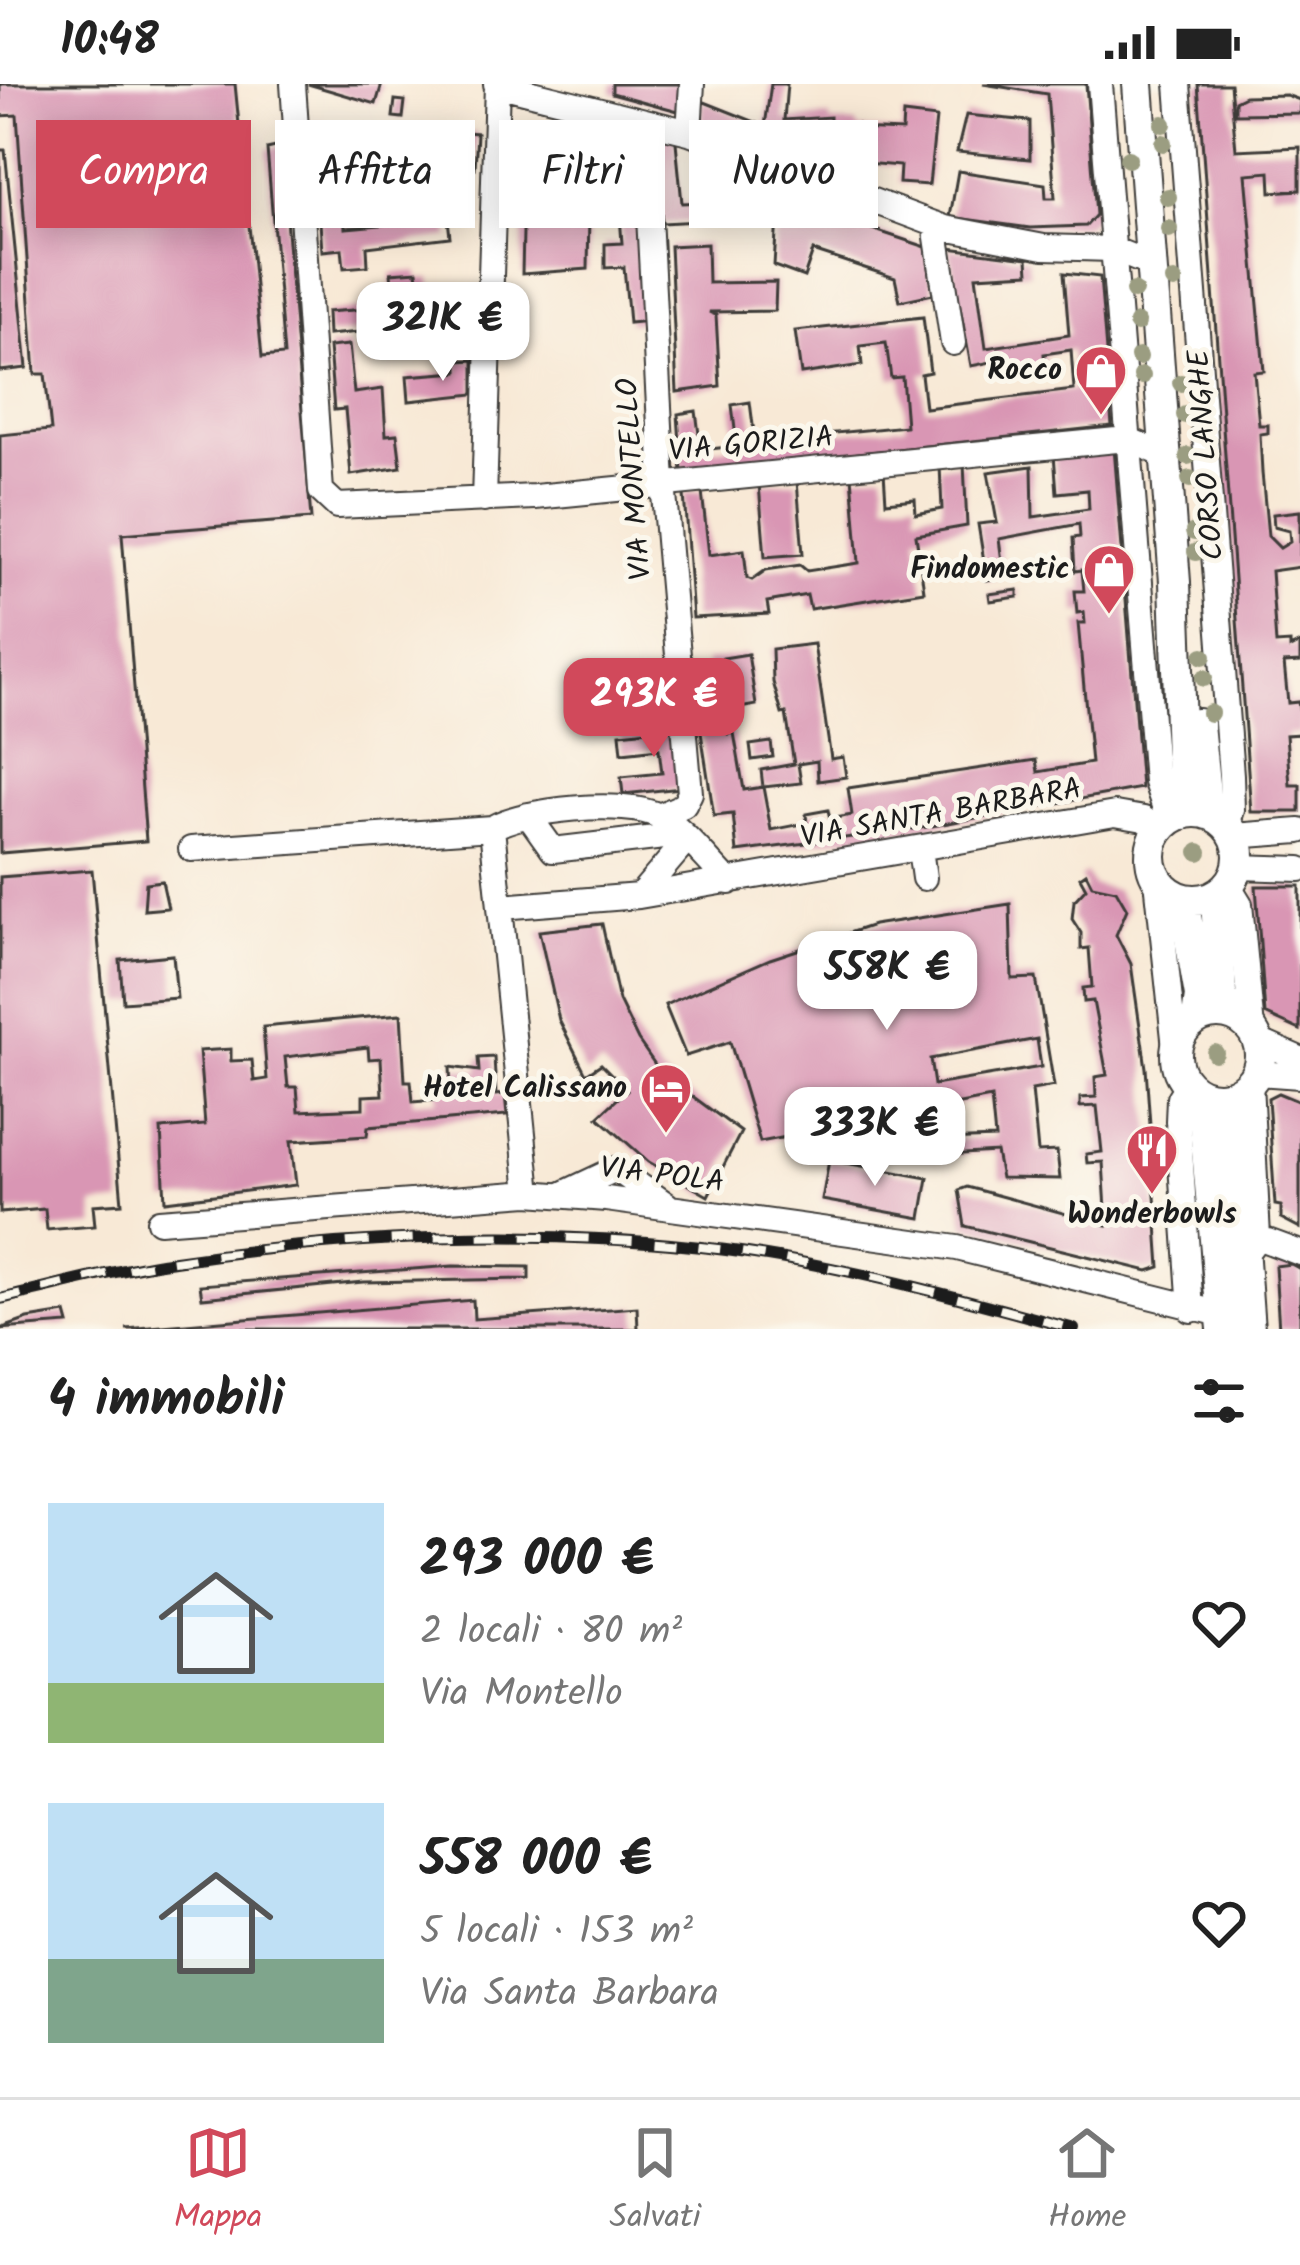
<!DOCTYPE html>
<html lang="it">
<meta charset="utf-8">
<style>
body{margin:0;font-family:Kalam,sans-serif;background:#f2f2f2;color:#222;height:100vh;display:flex;flex-direction:column;font-size:45px;white-space:nowrap}
*{box-sizing:border-box;margin:0}
p{font-size:39px;color:#767676}
.icon{flex:none;width:66px;height:66px;fill:none;stroke:currentColor;stroke-width:2;stroke-linecap:round;stroke-linejoin:round}
.map{position:relative;height:1245px;overflow:hidden}
.details{display:flex;flex-direction:column;background:#fff;flex:1}
.details>*{flex:none}
.top-card{position:absolute;left:36px;top:36px;width:1230px;height:108px;display:flex;gap:24px}
.price{position:absolute;translate:-50% -102px;padding:0 27px;border-radius:24px;background:#fff;color:#222;font-size:39px;line-height:78px;filter:drop-shadow(0 3px 6px #0008)}
.price::after{content:'';position:absolute;left:50%;top:72px;width:36px;height:27px;margin-left:-18px;background:inherit;clip-path:polygon(0 0,100% 0,50% 100%)}
.price.active{background:#d1495b;color:#fff}
ul{padding:0;list-style:none}
li{display:flex;align-items:center;gap:36px;height:300px;padding:0 48px}
li span{display:grid;place-items:center;flex:none;width:336px;height:240px;border-radius:0px;color:#555}
li>.icon{margin-inline-start:auto}
span .icon{width:144px;height:144px;fill:#fffc;stroke-width:1}
li b{font-size:51px}
h2{display:flex;justify-content:space-between;align-items:center;height:144px;padding:0 48px;font-size:51px}
.chip{padding:0 42px;border-radius:0px;background:#fff;box-shadow:0 6px 30px #0003;font-size:42px;line-height:108px}
.chip.active{background:#d1495b;color:#fff}
.status{display:flex;justify-content:space-between;align-items:center;height:84px;padding:0 60px;background:#fff;direction:ltr}
.status svg{height:33px;fill:currentColor}
.tabs{display:flex;justify-content:space-around;align-items:center;height:168px;border-top:3px solid #e0e0e0;background:#fff;font-size:33px;color:#767676}
.tabs a{display:grid;justify-items:center;gap:6px}
.tabs .active{color:#d1495b}
.map>svg:first-child{display:block}
.building{fill:#d996b4;fill-rule:evenodd}
.lines{fill:none;stroke-linecap:round;stroke-linejoin:round}
.minor-casing{stroke:#3d3b38;stroke-width:28}
.major-casing{stroke:#3d3b38;stroke-width:34}
.minor{stroke:#fff;stroke-width:24}
.major{stroke:#fff;stroke-width:30}
.rail-casing{stroke:#1c1c1c;stroke-width:12}
.rail{stroke:#fbf7ec;stroke-width:8;stroke-dasharray:22;stroke-linecap:butt}
.tree{fill:#9b9d81}
.labels{text-anchor:middle;dominant-baseline:central;stroke-width:10;stroke-linejoin:round;paint-order:stroke}
.poi-label{font-size:30px;font-weight:bold;fill:#1c1c1c;stroke:#fbf7ec;text-anchor:end}
.street-label{font-size:30px;fill:#1c1c1c;stroke:#fbf7ec}
</style>
<div class="status"><b>10:48</b><svg viewBox="0 0 49 12"><path d="M0 12V9h3v3zM5 12V6h3v6zM10 12V3h3v9zM15 12V0h3v12zM26 1h20v11H26zM47 4h2v5h-2z"/></svg></div>
<div class="map">
<svg width="1300" height="1245" viewBox="0 0 1300 1245">
<rect width="100%" height="100%" fill="#fbf7ec"/>
<filter id="ink" filterUnits="userSpaceOnUse"><feTurbulence type="fractalNoise" baseFrequency=".00833" numOctaves="2"/><feDisplacementMap in="SourceGraphic" scale="24" xChannelSelector="R" yChannelSelector="G"/><feConvolveMatrix kernelMatrix="1 2 1 2 8 2 1 2 1" color-interpolation-filters="sRGB"/></filter>
<filter id="wash" filterUnits="userSpaceOnUse"><feTurbulence type="fractalNoise" baseFrequency=".004" numOctaves="4" result="noise"/><feDisplacementMap in="SourceGraphic" scale="48" xChannelSelector="R" yChannelSelector="G"/><feGaussianBlur stdDeviation="2.7" result="paint"/><feColorMatrix in="noise" values="0 0 0 0 0 0 0 0 0 0 0 0 0 0 0 0 0 1.4 0 .05"/><feComposite in="paint" operator="in"/></filter>
<g filter="url(#wash)">
<rect width="100%" height="100%" fill="#f8e9d6"/>
<g id="blocks">
<!-- building -->
<path class="building" d="M 0,0 L 235,0 L 262,273 L 284,271 L 267,65 L 280,62 L 311,435 L 122,450 L 146,757 L 0,769 L 0,351 L 51,346 L 45,290 L 35,290 L 17,31 L 0,32 Z
M 308,0 L 382,0 L 376,20 Z
M 612,0 L 680,0 L 678,27 L 612,9 Z
M 771,0 L 787,0 L 784,36 L 830,33 L 830,38 L 857,40 L 857,45 L 902,47 L 903,30 L 936,34 L 929,101 L 899,99 L 900,82 L 853,78 L 854,69 L 783,65 L 782,70 L 701,37 L 702,17 L 765,42 Z
M 983,0 L 1086,0 L 1096,131 L 1086,142 L 1030,144 L 950,133 L 958,87 L 1045,100 L 1046,114 L 1055,114 L 1047,10 Z
M 1198,0 L 1230,0 L 1236,66 L 1300,63 L 1300,106 L 1271,108 L 1270,88 L 1246,90 L 1264,287 L 1254,288 L 1259,341 L 1268,341 L 1268,349 L 1260,350 L 1262,389 L 1268,452 L 1280,464 L 1290,458 L 1289,447 L 1274,443 L 1273,430 L 1300,427 L 1300,483 L 1271,487 L 1276,560 L 1290,559 L 1290,564 L 1300,559 L 1300,578 L 1284,579 L 1288,619 L 1298,618 L 1300,629 L 1300,650 L 1286,651 L 1290,701 L 1300,701 L 1300,728 L 1251,728 Z
M 1286,11 L 1300,16 L 1300,29 L 1235,30 L 1235,17 L 1245,12 Z
M 395,16 L 405,17 L 403,34 L 393,33 Z
M 966,31 L 1030,37 L 1030,75 L 957,68 Z
M 313,38 L 338,38 L 341,82 L 414,78 L 416,44 L 477,49 L 475,84 L 414,78 L 419,118 L 351,119 L 350,105 L 342,106 L 345,144 L 448,135 L 450,153 L 367,163 L 368,182 L 344,184 L 342,165 L 322,167 Z
M 656,44 L 675,48 L 682,119 L 782,115 L 926,163 L 933,210 L 900,217 L 895,194 L 813,167 L 804,193 L 774,182 L 777,133 L 662,139 Z
M 618,45 L 638,51 L 640,82 L 621,83 Z
M 525,64 L 590,73 L 588,185 L 522,190 Z
M 0,66 L 5,66 L 27,284 L 0,287 Z
M 618,104 L 635,104 L 635,113 L 643,113 L 651,237 L 629,239 L 624,183 L 605,184 L 605,160 L 622,159 Z
M 707,160 L 708,199 L 776,198 L 775,227 L 709,228 L 716,231 L 720,302 L 677,308 L 670,162 Z
M 949,164 L 1028,174 L 1029,189 L 976,192 L 986,264 L 1069,251 L 1064,189 L 1100,193 L 1112,342 L 682,388 L 678,330 L 696,327 L 701,366 L 737,362 L 732,321 L 750,318 L 755,357 L 906,342 L 902,293 L 891,294 L 886,259 L 860,262 L 862,281 L 801,290 L 795,247 L 923,233 L 930,288 L 921,290 L 925,324 L 1074,306 L 1071,266 L 1044,270 L 1045,285 L 1002,294 L 1001,276 L 971,282 Z
M 417,187 L 418,195 L 431,194 L 433,230 L 422,231 L 423,242 L 328,251 L 327,228 L 394,223 L 391,189 Z
M 457,240 L 475,240 L 474,253 L 462,254 Z
M 349,261 L 354,309 L 383,305 L 386,351 L 397,350 L 401,383 L 351,391 L 345,325 L 334,326 L 329,263 Z
M 474,276 L 474,310 L 409,317 L 407,292 L 458,288 L 458,277 Z
M 1114,364 L 1141,704 L 921,744 L 737,768 L 733,730 L 714,732 L 700,642 L 725,638 L 728,650 L 734,649 L 744,706 L 763,703 L 761,686 L 794,680 L 786,629 L 782,630 L 773,598 L 772,565 L 814,560 L 831,675 L 843,673 L 846,693 L 818,697 L 817,677 L 798,680 L 801,699 L 763,703 L 771,746 L 807,739 L 806,730 L 828,726 L 830,735 L 852,731 L 848,704 L 1036,676 L 1038,688 L 1091,679 L 1078,539 L 1085,539 L 1084,528 L 1077,529 L 1075,507 L 1084,507 L 1082,486 L 1075,487 L 1073,454 L 1080,453 L 1079,440 L 999,455 L 1004,493 L 987,496 L 978,440 L 997,438 L 988,388 L 1032,382 L 1033,433 L 1089,425 L 1088,406 L 1057,409 L 1054,370 Z
M 964,380 L 967,442 L 916,451 L 924,507 L 810,525 L 807,511 L 767,518 L 769,530 L 693,534 L 684,410 L 702,408 L 709,471 L 744,466 L 747,494 L 752,496 L 766,486 L 800,481 L 807,487 L 859,479 L 852,392 L 884,388 L 886,418 L 915,415 L 916,430 L 942,425 L 940,382 Z
M 797,397 L 803,470 L 765,473 L 759,400 Z
M 1018,506 L 1018,513 L 990,517 L 989,510 Z
M 748,570 L 756,621 L 713,629 L 705,577 Z
M 677,643 L 682,704 L 623,710 L 621,693 L 662,689 L 659,665 L 622,669 L 620,649 Z
M 771,658 L 773,673 L 752,676 L 750,661 Z
M 92,786 L 122,1119 L 93,1121 L 95,1142 L 47,1146 L 45,1125 L 0,1129 L 0,793 Z
M 1086,789 L 1092,801 L 1116,806 L 1127,825 L 1116,851 L 1131,880 L 1146,984 L 1160,1183 L 1148,1187 L 965,1142 L 959,1106 L 967,1103 L 1107,1141 L 1103,1078 L 1087,1079 L 1086,1070 L 1102,1068 L 1097,1022 L 1080,1023 L 1080,1014 L 1096,1013 L 1095,993 L 1107,991 L 1093,917 L 1084,918 L 1083,904 L 1092,903 L 1089,864 L 1081,865 L 1081,849 L 1072,835 L 1074,817 L 1086,804 L 1080,793 Z
M 162,797 L 168,824 L 144,826 L 146,799 Z
M 1256,802 L 1300,802 L 1300,946 L 1265,930 Z
M 1010,820 L 1012,895 L 1036,894 L 1054,1002 L 1032,1006 L 1038,1068 L 1057,1067 L 1060,1095 L 1001,1094 L 996,1068 L 947,1071 L 944,1056 L 995,1054 L 991,1014 L 760,1058 L 730,958 L 686,972 L 665,921 L 770,875 L 873,841 ZM 1037,955 L 1041,983 L 934,1001 L 930,975 Z
M 602,840 L 619,917 L 638,956 L 661,989 L 741,1048 L 708,1112 L 649,1078 L 598,1033 L 627,1006 L 601,980 L 586,990 L 559,936 L 539,847 Z
M 173,871 L 177,914 L 123,918 L 120,876 Z
M 401,930 L 405,997 L 411,997 L 413,1018 L 437,1016 L 437,1005 L 451,1004 L 450,983 L 479,987 L 478,974 L 494,973 L 496,1011 L 505,1010 L 507,1031 L 368,1043 L 367,1052 L 291,1057 L 296,1101 L 165,1117 L 161,1045 L 205,1041 L 199,967 L 231,965 L 231,977 L 252,976 L 254,997 L 267,995 L 263,943 ZM 368,963 L 369,975 L 381,974 L 383,1011 L 363,1012 L 363,1024 L 299,1027 L 297,1003 L 288,1003 L 285,973 Z
M 1278,1009 L 1300,1018 L 1300,1144 L 1281,1134 L 1281,1122 L 1275,1121 L 1268,1014 Z
M 829,1076 L 928,1094 L 921,1134 L 822,1116 Z
M 1291,1180 L 1300,1185 L 1300,1245 L 1279,1245 L 1275,1182 Z
M 453,1182 L 529,1183 L 529,1195 L 363,1198 L 202,1214 L 200,1201 Z
M 473,1216 L 474,1235 L 637,1223 L 638,1245 L 126,1245 Z
M 66,1229 L 69,1240 L 0,1245 L 28,1235 Z"/>
</g>
</g>
<g filter="url(#ink)">
<use href="#blocks" fill-opacity="0" stroke="#3d3b38" stroke-width="3"/>
<g class="lines">
<!-- minor casing -->
<g class="minor-casing">
<path id="minor" d="M 293,0 L 321,407 L 337,422 L 535,413 L 1127,355 L 1167,372
M 496,0 L 689,48 L 945,144 L 1044,163 L 1112,165 L 1152,181
M 1100,0 L 1156,698 L 1169,737
M 1178,0 L 1231,691 L 1232,726 L 1227,741
M 644,37 L 663,399 L 690,709 L 684,721 L 659,732
M 689,48 L 692,0
M 935,140 L 953,259
M 484,416 L 497,0
M 528,731 L 553,766 L 681,751
M 492,744 L 529,1109
M 1234,752 L 1300,747
M 191,765 L 492,744 C 523,725 626,715 659,732 C 685,746 708,778 729,798
M 920,765 L 924,794
M 1238,783 L 1300,785
M 1157,796 L 1176,973
M 1229,802 L 1240,820 L 1252,945
M 641,810 L 687,756
M 501,823 L 639,812 L 1115,730 L 1144,735 L 1158,747
M 1259,957 L 1300,975
M 1256,989 L 1300,992
M 1188,1000 L 1179,1014 L 1178,1037 L 1191,1226
M 563,1110 L 616,1085 L 667,1121
M 159,1137 L 529,1109 L 606,1115 L 957,1164 L 1221,1230
M 1246,1149 L 1300,1169
M 1243,1173 L 1258,1153 L 1250,999"/>
</g>
<!-- major casing -->
<g class="major-casing">
<path id="major" d="M 1138,0 L 1175,498 L 1183,730
M 1198,640 L 1207,730
M1151 772a44 44 0 1 1 88 0a44 44 0 1 1-88 0Z
M 1216,812 L 1221,910 L 1228,929
M 1183,815 L 1200,912 L 1197,934
M1176 971a42 42 0 1 1 84 0a42 42 0 1 1-84 0Z
M 1202,1010 L 1223,1245
M 1232,1012 L 1249,1245"/>
</g>
<!-- minor -->
<use href="#minor" class="minor"/>
<!-- major -->
<use href="#major" class="major"/>
<!-- rail casing -->
<g class="rail-casing">
<path id="rail" d="M 0,1215 C 53,1203 107,1188 161,1179 C 344,1151 541,1143 726,1166 C 842,1181 961,1214 1074,1245"/>
</g>
<!-- rail -->
<use href="#rail" class="rail"/>
</g>
<!-- trees -->
<g class="tree">
<circle cx="1163" cy="40" r="9"/>
<circle cx="1163" cy="59" r="9"/>
<circle cx="1128" cy="75" r="9"/>
<circle cx="1168" cy="113" r="9"/>
<circle cx="1169" cy="145" r="9"/>
<circle cx="1174" cy="197" r="9"/>
<circle cx="1134" cy="207" r="9"/>
<circle cx="1137" cy="239" r="9"/>
<circle cx="1139" cy="273" r="9"/>
<circle cx="1142" cy="292" r="9"/>
<circle cx="1181" cy="299" r="9"/>
<circle cx="1185" cy="331" r="9"/>
<circle cx="1188" cy="372" r="9"/>
<circle cx="1190" cy="395" r="9"/>
<circle cx="1194" cy="448" r="9"/>
<circle cx="1196" cy="468" r="9"/>
<circle cx="1203" cy="572" r="9"/>
<circle cx="1204" cy="594" r="9"/>
<circle cx="1210" cy="629" r="9"/>
<circle cx="1199" cy="768" r="9"/>
<circle cx="1215" cy="969" r="9"/>
</g>
</g>
<!-- icons -->
<defs>
<g id="shop-pin" transform="scale(2.7)"><path d="M0 17L-7.5 6A9.5 9.5 0 1 1 7.5 6Z" fill="#d1495b" stroke="#fbf7ec"/><path d="M-5-2.5h2.3a2.7 3.5 0 0 1 5.4 0H5L5.5 6h-11ZM-1.5-2.5h3a1.5 2.3 0 0 0-3 0Z" fill="#fff"/></g>
<g id="hotel-pin" transform="scale(2.7)"><path d="M0 17L-7.5 6A9.5 9.5 0 1 1 7.5 6Z" fill="#d1495b" stroke="#fbf7ec"/><path d="M-6-4.5h1.5V1H6V5H4.5V3h-9V5H-6ZM-4 0a1.8 1.8 0 1 1 3.6 0ZM.5 0V-2.5h3Q6-2.5 6 0Z" fill="#fff"/></g>
<g id="restaurant-pin" transform="scale(2.7)"><path d="M0 17L-7.5 6A9.5 9.5 0 1 1 7.5 6Z" fill="#d1495b" stroke="#fbf7ec"/><path d="M-5-6h1v4h1v-4h1v4h1v-4h1v5L-1.5 .5V6h-2V.5L-5-1ZM5-6V6H3V1.5H1.5Q1.5-4 5-6Z" fill="#fff"/></g>
</defs>
<g fill-rule="evenodd">
<use href="#shop-pin" x="1101" y="287"/>
<use href="#shop-pin" x="1109" y="486"/>
<use href="#hotel-pin" x="666" y="1005"/>
<use href="#restaurant-pin" x="1152" y="1066"/>
</g>
<g class="labels">
<!-- poi labels -->
<g class="poi-label">
<text x="1062" y="287">Rocco</text>
<text x="1070" y="486">Findomestic</text>
<text x="627" y="1005">Hotel Calissano</text>
<text x="1152" y="1131" text-anchor="middle">Wonderbowls</text>
</g>
<!-- street labels -->
<g class="street-label">
<text transform="translate(751 361) rotate(-5)">VIA GORIZIA</text>
<text transform="translate(1207 371) rotate(-94)">CORSO LANGHE</text>
<text transform="translate(635 395) rotate(-94)">VIA MONTELLO</text>
<text transform="translate(941 730) rotate(-10)">VIA SANTA BARBARA</text>
<text transform="translate(662 1092) rotate(7)">VIA POLA</text>
</g>
</g>
</svg>
<b class="price" style="left:443px;top:300px">321K €</b>
<b class="price active" style="left:654px;top:676px">293K €</b>
<b class="price" style="left:887px;top:949px">558K €</b>
<b class="price" style="left:875px;top:1105px">333K €</b>
<div class="top-card">
<a class="chip active">Compra</a>
<a class="chip">Affitta</a>
<a class="chip">Filtri</a>
<a class="chip">Nuovo</a>
</div>
</div>
<section class="details">
<h2>4 immobili<svg class="icon" aria-label="filters" viewBox="0 0 24 24"><path d="M4 7h16M4 17h16"/><circle cx="9" cy="7" r="2"/><circle cx="15" cy="17" r="2"/></svg></h2>
<ul>
<li><span style="background:linear-gradient(#bfe0f5 75%,#8fb573 0)"><svg class="icon" aria-label="home" viewBox="0 0 24 24"><path d="M3 11l9-7 9 7M6 9v11h12V9"/></svg></span><div><b>293 000 €</b><p>2 locali · 80 m²</p><p>Via Montello</p></div><svg class="icon" aria-label="heart" viewBox="0 0 24 24"><path d="M12 20l-8-8c-3-5 5-10 8-4 3-6 11-1 8 4z"/></svg></li>
<li><span style="background:linear-gradient(#bfe0f5 65%,#7fa58c 0)"><svg class="icon" aria-label="home" viewBox="0 0 24 24"><path d="M3 11l9-7 9 7M6 9v11h12V9"/></svg></span><div><b>558 000 €</b><p>5 locali · 153 m²</p><p>Via Santa Barbara</p></div><svg class="icon" aria-label="heart" viewBox="0 0 24 24"><path d="M12 20l-8-8c-3-5 5-10 8-4 3-6 11-1 8 4z"/></svg></li>
</ul>
</section>
<nav class="tabs">
<a class="active"><svg class="icon" aria-label="map" viewBox="0 0 24 24"><path d="M3 6l6-2 6 2 6-2v14l-6 2-6-2-6 2zM9 4v14M15 6v14"/></svg>Mappa</a>
<a><svg class="icon" aria-label="saved" viewBox="0 0 24 24"><path d="M7 4h10v16l-5-4-5 4z"/></svg>Salvati</a>
<a><svg class="icon" aria-label="home" viewBox="0 0 24 24"><path d="M3 11l9-7 9 7M6 9v11h12V9"/></svg>Home</a>
</nav>
